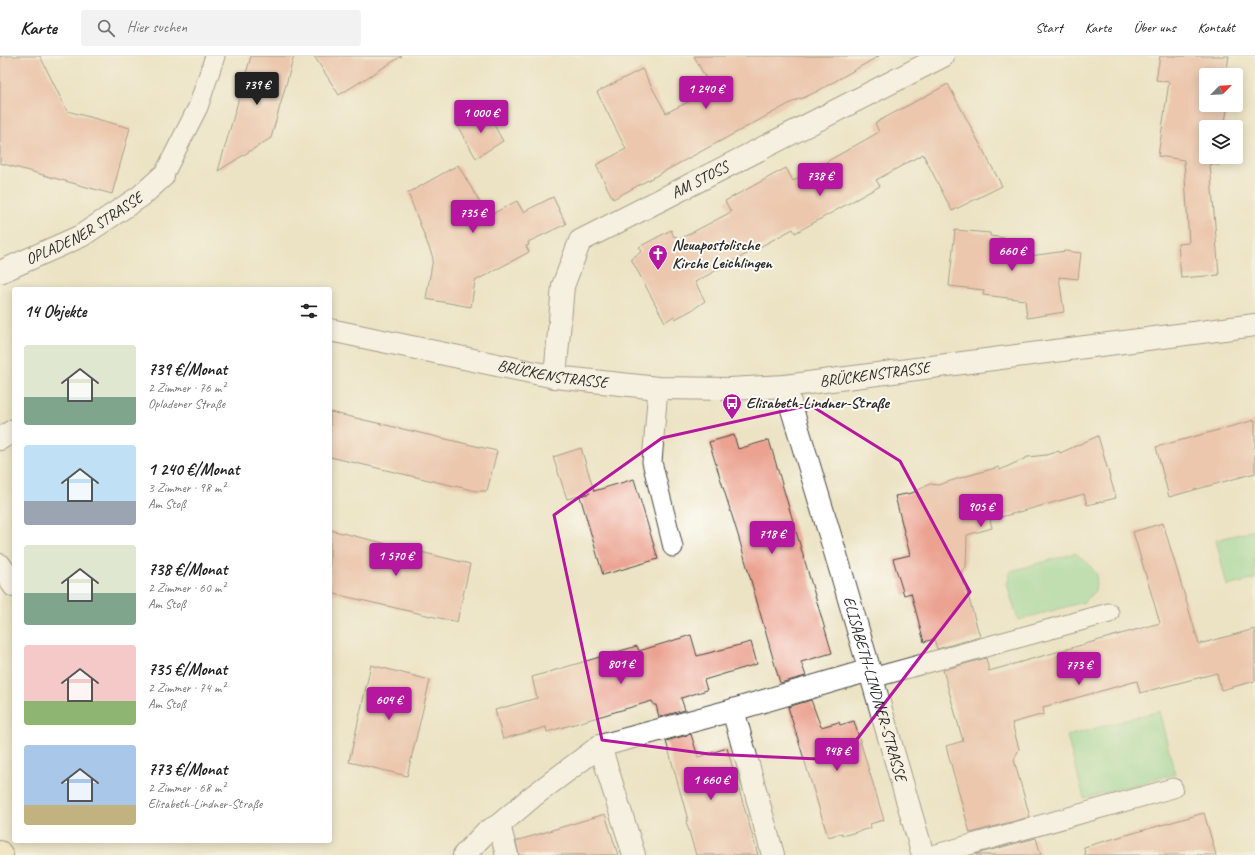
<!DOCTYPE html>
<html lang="de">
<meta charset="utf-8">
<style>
body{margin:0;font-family:Caveat,sans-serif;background:#f2f2f2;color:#222;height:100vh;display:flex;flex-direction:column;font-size:15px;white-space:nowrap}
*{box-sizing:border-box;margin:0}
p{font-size:13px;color:#767676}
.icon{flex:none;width:22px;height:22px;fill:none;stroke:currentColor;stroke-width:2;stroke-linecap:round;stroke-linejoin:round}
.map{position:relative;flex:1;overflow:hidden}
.side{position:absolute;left:12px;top:231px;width:320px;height:556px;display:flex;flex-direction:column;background:#fff;border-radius:4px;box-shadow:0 2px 10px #0003}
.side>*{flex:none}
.needle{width:26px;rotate:66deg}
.fabs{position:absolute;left:1199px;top:12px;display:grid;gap:8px}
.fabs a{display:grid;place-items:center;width:44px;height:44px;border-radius:4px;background:#fff;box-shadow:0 2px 10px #0003;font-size:20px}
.price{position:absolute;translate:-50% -34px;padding:0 9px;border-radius:4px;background:#b5179e;color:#fff;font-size:13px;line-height:26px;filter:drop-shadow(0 1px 2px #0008)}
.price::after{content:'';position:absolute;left:50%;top:24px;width:12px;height:9px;margin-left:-6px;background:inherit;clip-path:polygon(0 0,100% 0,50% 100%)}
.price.selected{background:#222;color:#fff}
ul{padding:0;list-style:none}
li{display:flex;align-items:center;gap:12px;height:100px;padding:0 12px}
li span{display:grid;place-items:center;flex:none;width:112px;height:80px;border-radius:4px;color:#555}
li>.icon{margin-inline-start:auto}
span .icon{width:48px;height:48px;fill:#fffc;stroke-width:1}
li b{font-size:17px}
h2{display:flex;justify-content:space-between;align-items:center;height:48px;padding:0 12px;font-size:17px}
header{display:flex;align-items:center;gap:24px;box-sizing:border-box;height:56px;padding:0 20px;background:#fff;border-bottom:1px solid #e0e0e0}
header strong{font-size:19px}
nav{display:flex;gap:22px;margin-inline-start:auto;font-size:14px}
.search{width:280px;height:36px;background:#f2f2f2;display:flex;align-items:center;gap:10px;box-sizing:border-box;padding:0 14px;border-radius:4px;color:#767676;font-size:15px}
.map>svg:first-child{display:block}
.green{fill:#8ad896;stroke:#5a8260}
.building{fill:#eba290}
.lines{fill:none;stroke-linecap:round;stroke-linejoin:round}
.lane-casing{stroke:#484742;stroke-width:21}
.street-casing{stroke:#484742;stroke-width:24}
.secondary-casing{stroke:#484742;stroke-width:24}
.lane{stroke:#fff;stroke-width:19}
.street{stroke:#fff;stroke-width:22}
.secondary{stroke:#f9e7c3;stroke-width:22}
.marked{fill:none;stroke:#b5179e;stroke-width:3;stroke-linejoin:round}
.labels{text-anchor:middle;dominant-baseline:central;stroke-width:4;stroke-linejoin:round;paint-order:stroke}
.street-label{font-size:16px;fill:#2b2b2b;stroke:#fdfcf7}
.poi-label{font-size:16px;font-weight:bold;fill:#2b2b2b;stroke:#fdfcf7;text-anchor:start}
</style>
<header>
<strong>Karte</strong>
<div class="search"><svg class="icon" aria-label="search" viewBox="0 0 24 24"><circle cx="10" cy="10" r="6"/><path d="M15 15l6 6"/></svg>Hier suchen</div>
<nav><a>Start</a><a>Karte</a><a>Über uns</a><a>Kontakt</a></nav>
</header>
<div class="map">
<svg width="1255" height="799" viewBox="0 0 1255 799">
<rect width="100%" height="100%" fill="#fdfcf7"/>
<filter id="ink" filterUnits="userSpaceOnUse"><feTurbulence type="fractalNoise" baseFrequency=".025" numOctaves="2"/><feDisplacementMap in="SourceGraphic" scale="8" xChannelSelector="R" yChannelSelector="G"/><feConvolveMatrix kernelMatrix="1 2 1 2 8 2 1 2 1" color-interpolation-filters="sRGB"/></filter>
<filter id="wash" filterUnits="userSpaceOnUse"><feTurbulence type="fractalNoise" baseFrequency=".012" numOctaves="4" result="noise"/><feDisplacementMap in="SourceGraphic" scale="16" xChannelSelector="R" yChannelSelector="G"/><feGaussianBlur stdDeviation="0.9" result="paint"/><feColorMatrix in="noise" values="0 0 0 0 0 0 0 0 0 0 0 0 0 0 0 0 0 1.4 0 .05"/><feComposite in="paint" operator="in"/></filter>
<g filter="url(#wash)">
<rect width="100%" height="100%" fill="#ece3c4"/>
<!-- green -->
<path class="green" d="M 1255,474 L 1255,523 L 1227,530 L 1216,484 Z
M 1075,497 L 1088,507 L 1097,519 L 1095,535 L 1084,546 L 1018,564 L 1007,529 L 1011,515 Z
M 1159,655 L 1175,718 L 1084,742 L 1067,680 Z"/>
<g id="blocks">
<!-- building -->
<path class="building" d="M 0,0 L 40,0 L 67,55 L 130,72 L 112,138 L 0,107 Z
M 251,0 L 294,0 L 271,82 L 218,115 Z
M 314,0 L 402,0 L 339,39 Z
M 694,0 L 879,0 L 816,36 L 801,43 L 800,42 L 613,143 L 596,109 L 626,93 L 597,36 L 642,13 L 666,57 L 712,34 Z
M 1160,0 L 1229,0 L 1226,19 L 1206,19 L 1206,49 L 1228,49 L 1224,71 L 1206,71 L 1206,101 L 1220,101 L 1219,109 L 1210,108 L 1219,219 L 1181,222 L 1178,188 L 1189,187 L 1184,104 L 1158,100 L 1169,26 L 1156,24 Z
M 948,28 L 1002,130 L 952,155 L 923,98 L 876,124 L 880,130 L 795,177 L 793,173 L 695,226 L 705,245 L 692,254 L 675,263 L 674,260 L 665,266 L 631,203 L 642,195 L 639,191 L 671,174 L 674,181 L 676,180 L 678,184 L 731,156 L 725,145 L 786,112 L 793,125 L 879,76 L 875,67 Z
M 486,55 L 503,85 L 476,102 L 458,71 Z
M 458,109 L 488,160 L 517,145 L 523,156 L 553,141 L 566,168 L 528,186 L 529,189 L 526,190 L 529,196 L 475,225 L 471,251 L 426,243 L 433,202 L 408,137 Z
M 955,174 L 990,177 L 990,180 L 1005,182 L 1002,204 L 1066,195 L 1081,197 L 1078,223 L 1059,221 L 1064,256 L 1027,262 L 1025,244 L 983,239 L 984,234 L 949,230 Z
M 330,356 L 497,395 L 487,435 L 476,435 L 330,401 Z
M 1255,364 L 1255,417 L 1169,441 L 1156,391 Z
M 734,379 L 738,393 L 769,384 L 832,597 L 801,606 L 806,620 L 780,627 L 738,479 L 709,386 Z
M 1098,380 L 1116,442 L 1087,449 L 1084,438 L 990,464 L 992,472 L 967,479 L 966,511 L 961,515 L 980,581 L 937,593 L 934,583 L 924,586 L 911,537 L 904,539 L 893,503 L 910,499 L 895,440 L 912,437 L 930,428 L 938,429 L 960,422 L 999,411 L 1000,414 L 1028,401 L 1046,399 L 1059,395 L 1060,397 Z
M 581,392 L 594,435 L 634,423 L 658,503 L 603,519 L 580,440 L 590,437 L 567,443 L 553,401 Z
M 1163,467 L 1199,588 L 1255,573 L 1255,625 L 1221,634 L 1217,617 L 1140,637 L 1137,625 L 1043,651 L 1044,658 L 1012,667 L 1019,693 L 1014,704 L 1030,761 L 970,777 L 946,690 L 963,685 L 943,614 L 986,602 L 989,615 L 1160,567 L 1133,476 Z
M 330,474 L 470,508 L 457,566 L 330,537 Z
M 691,579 L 697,600 L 751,586 L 757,608 L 704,624 L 707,634 L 681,642 L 685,654 L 659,661 L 656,649 L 654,649 L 652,645 L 547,676 L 546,671 L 503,683 L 495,654 L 537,642 L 532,621 L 637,590 L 639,595 Z
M 371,609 L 430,624 L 407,720 L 349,706 Z
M 811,644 L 821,671 L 839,666 L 840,669 L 854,665 L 884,764 L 870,768 L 871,772 L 842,780 L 842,777 L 828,781 L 788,651 Z
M 691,678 L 698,701 L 727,692 L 758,799 L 696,799 L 686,765 L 688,764 L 666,685 Z
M 1204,757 L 1216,799 L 1085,799 L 1084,791 Z
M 605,758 L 618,799 L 519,799 L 516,785 Z
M 1036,782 L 1041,799 L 976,799 L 976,798 Z"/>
</g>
</g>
<g filter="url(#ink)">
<use href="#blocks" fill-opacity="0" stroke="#484742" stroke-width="1"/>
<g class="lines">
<!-- lane casing -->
<g class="lane-casing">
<path id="lane" d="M 163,120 L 198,51 L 215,0
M 658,332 L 652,406 L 673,491
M 872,622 L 1109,557
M 933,799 L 1173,732"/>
</g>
<!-- street casing -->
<g class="street-casing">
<g id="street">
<path id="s1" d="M 0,216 L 81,180 L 141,140 L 163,120"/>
<path id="s2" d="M 330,274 L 555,321 L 658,332 L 730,333 L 785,330 L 1255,269"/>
<path id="s3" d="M 555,321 L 563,230 L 580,185 L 943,0"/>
<path id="s4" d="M 785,330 L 842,519 L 923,799"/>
<path d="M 0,383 L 14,374"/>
<path d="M 0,509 L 14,530"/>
<path d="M 733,654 L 870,614"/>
<path d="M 600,690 L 634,799"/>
<path d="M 499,769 L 507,799"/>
<path d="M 464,799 L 486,776 L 499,769 L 532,741 L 600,690 L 733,654 L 773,799"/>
</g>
</g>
<!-- secondary casing -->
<g class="secondary-casing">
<path id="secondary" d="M 0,796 L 2,799"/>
</g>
<!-- lane -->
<use href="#lane" class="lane"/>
<!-- street -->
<use href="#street" class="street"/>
<!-- secondary -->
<use href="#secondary" class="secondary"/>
</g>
</g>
<!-- marked area -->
<path d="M0 0H1255V799H0ZM 810,349 L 900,405 L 970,536 L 841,704 L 709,698 L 602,684 L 554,459 L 662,382 Z" fill="#ece3c4" fill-opacity=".55" fill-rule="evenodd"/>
<path class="marked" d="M 810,349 L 900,405 L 970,536 L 841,704 L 709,698 L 602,684 L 554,459 L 662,382 Z"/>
<!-- icons -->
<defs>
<g id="church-pin" transform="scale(1)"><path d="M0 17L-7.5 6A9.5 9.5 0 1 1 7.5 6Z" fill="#b5179e" stroke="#fdfcf7"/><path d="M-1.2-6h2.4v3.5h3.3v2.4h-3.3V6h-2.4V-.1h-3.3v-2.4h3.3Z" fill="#fff"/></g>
<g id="bus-pin" transform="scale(1)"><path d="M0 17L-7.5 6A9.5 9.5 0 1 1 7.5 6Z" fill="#b5179e" stroke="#fdfcf7"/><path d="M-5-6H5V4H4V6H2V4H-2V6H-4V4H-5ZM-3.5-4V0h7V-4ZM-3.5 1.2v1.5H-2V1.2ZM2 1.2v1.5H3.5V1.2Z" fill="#fff"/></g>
</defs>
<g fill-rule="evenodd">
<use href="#church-pin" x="658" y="198"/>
<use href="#bus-pin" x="732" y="347"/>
</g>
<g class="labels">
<!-- street labels -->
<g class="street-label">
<text stroke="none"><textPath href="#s3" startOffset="274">AM STOSS</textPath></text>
<text stroke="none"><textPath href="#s1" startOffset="95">OPLADENER STRASSE</textPath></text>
<text stroke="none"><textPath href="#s2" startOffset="227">BRÜCKENSTRASSE</textPath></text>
<text stroke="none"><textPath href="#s2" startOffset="551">BRÜCKENSTRASSE</textPath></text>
<text stroke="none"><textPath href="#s4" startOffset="316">ELISABETH-LINDNER-STRASSE</textPath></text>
</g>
<!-- poi labels -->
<g class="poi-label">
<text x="672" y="189">Neuapostolische<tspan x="672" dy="18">Kirche Leichlingen</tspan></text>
<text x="746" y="347">Elisabeth-Lindner-Straße</text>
</g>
</g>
</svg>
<div class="fabs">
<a><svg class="needle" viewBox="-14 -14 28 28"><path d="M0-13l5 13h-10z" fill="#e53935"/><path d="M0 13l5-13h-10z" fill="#767676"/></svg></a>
<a><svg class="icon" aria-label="layers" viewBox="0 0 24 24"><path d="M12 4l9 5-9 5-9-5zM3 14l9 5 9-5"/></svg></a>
</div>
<b class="price selected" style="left:257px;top:50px">739 €</b>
<b class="price" style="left:706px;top:54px">1 240 €</b>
<b class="price" style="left:481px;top:78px">1 000 €</b>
<b class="price" style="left:820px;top:141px">738 €</b>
<b class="price" style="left:473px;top:178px">735 €</b>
<b class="price" style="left:1012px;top:216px">660 €</b>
<b class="price" style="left:981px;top:472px">905 €</b>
<b class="price" style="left:772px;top:499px">718 €</b>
<b class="price" style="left:396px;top:521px">1 570 €</b>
<b class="price" style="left:621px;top:629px">801 €</b>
<b class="price" style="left:1079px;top:630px">773 €</b>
<b class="price" style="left:389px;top:665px">604 €</b>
<b class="price" style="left:837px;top:716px">948 €</b>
<b class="price" style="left:711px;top:745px">1 660 €</b>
<section class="side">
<h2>14 Objekte<svg class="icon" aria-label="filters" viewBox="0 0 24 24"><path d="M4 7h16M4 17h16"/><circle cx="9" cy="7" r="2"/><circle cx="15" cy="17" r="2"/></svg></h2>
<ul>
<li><span style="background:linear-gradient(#dfe7d0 65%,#7fa58c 0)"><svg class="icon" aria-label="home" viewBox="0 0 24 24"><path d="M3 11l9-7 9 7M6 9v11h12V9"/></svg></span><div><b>739 €/Monat</b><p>2 Zimmer · 76 m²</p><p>Opladener Straße</p></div></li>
<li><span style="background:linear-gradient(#bfe0f5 70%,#9aa5b1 0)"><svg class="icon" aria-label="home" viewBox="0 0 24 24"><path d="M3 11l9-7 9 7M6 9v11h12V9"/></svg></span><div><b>1 240 €/Monat</b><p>3 Zimmer · 98 m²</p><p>Am Stoß</p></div></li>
<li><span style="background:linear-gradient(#dfe7d0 60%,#7fa58c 0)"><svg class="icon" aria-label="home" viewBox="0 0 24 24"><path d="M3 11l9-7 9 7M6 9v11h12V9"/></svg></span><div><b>738 €/Monat</b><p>2 Zimmer · 60 m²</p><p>Am Stoß</p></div></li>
<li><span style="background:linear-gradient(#f6c9c9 70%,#8fb573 0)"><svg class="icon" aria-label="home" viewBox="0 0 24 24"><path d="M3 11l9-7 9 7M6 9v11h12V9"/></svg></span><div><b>735 €/Monat</b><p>2 Zimmer · 74 m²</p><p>Am Stoß</p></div></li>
<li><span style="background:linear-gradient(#a9c7e8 75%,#c2b280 0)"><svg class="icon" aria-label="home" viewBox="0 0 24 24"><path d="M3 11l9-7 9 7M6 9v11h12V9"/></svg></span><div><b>773 €/Monat</b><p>2 Zimmer · 68 m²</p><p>Elisabeth-Lindner-Straße</p></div></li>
</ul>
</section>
</div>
